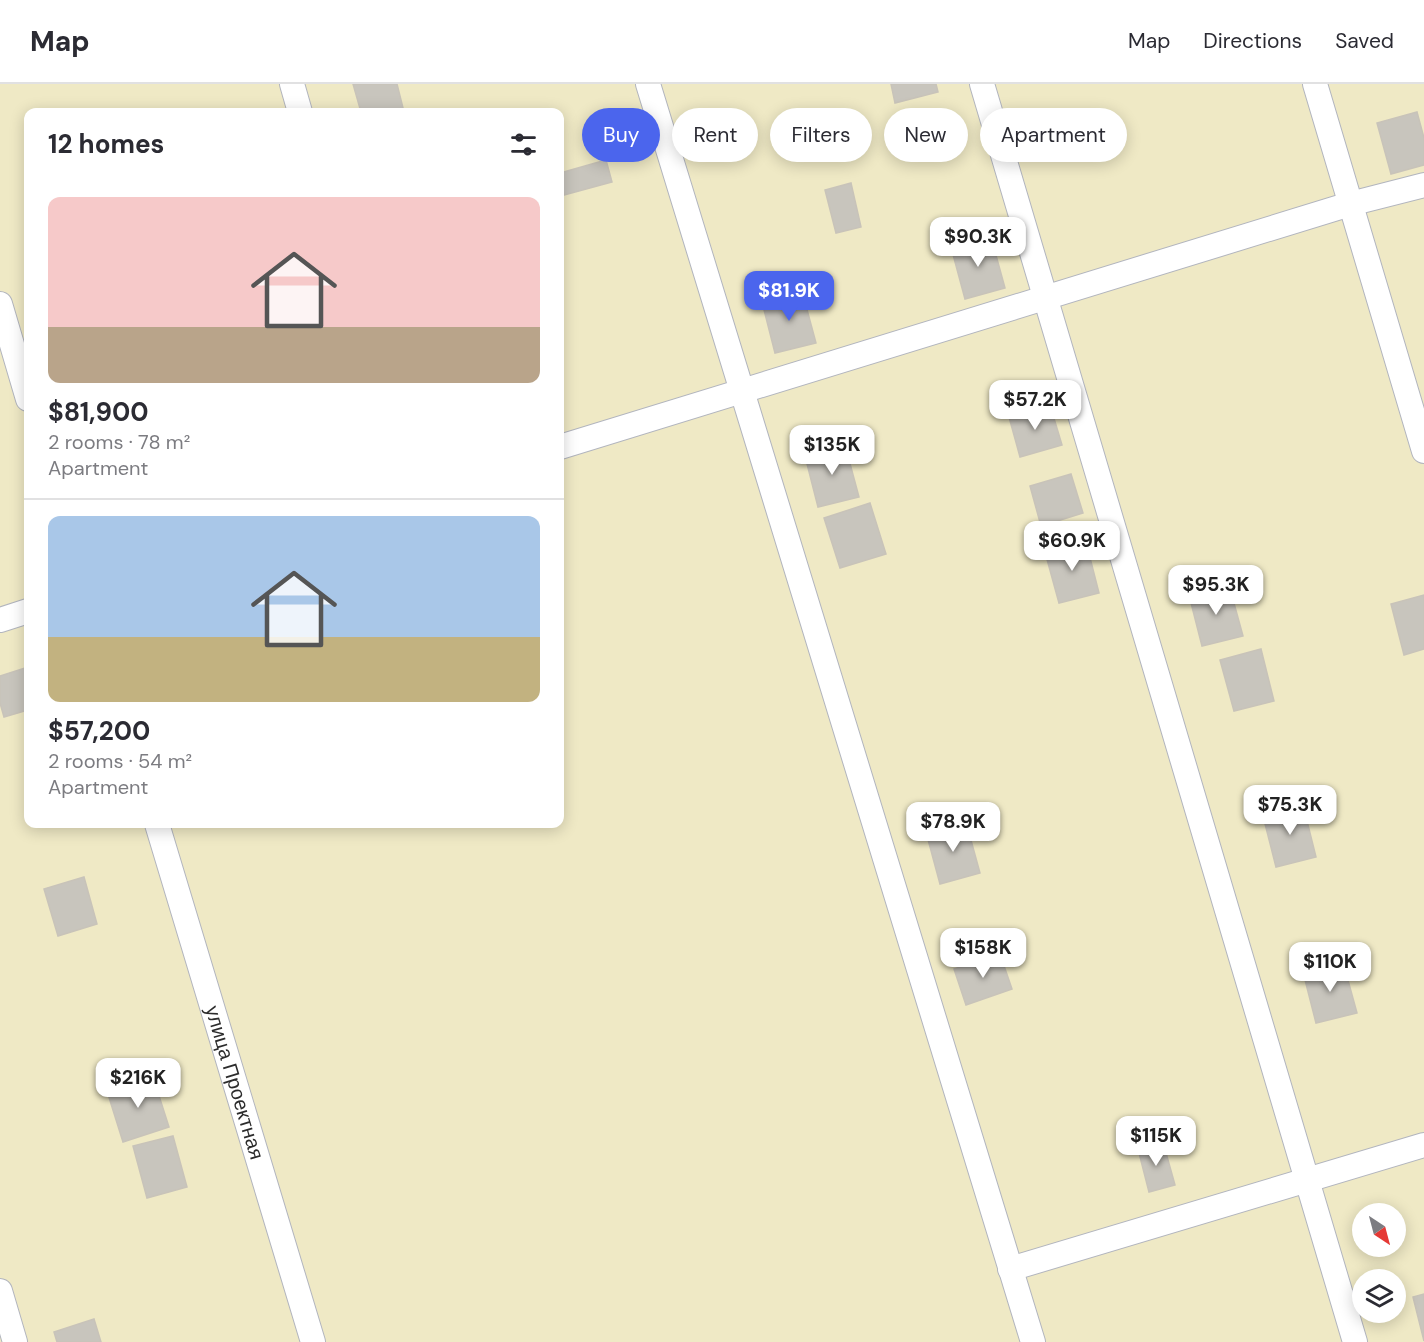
<!DOCTYPE html>
<meta charset="utf-8">
<style>
body{margin:0;font-family:"DM Sans",sans-serif;background:#f2f2f3;color:#2b2b33;height:100vh;display:flex;flex-direction:column;font-size:22px;white-space:nowrap}
*{box-sizing:border-box;margin:0}
p{font-size:20px;color:#7c7c81}
.icon{flex:none;width:33px;height:33px;fill:none;stroke:currentColor;stroke-width:2;stroke-linecap:round;stroke-linejoin:round}
.map{position:relative;flex:1;overflow:hidden}
.panel{position:absolute;left:24px;top:24px;width:540px;height:720px;display:flex;flex-direction:column;background:#fff;border-radius:12px;box-shadow:0 3px 15px #0003}
.panel>*{flex:none}
.hud{position:absolute;left:582px;top:24px;width:570px;height:54px;display:flex;gap:12px}
.needle{width:39px;rotate:144deg}
.buttons{position:absolute;left:1352px;top:1119px;display:grid;gap:12px}
.buttons a{display:grid;place-items:center;width:54px;height:54px;border-radius:50%;background:#fff;box-shadow:0 3px 15px #0003;font-size:30px}
.price{position:absolute;translate:-50% -51px;padding:0 14px;border-radius:12px;background:#fff;color:#222;font-size:20px;line-height:39px;filter:drop-shadow(0 2px 3px #0008)}
.price::after{content:'';position:absolute;left:50%;top:36px;width:18px;height:14px;margin-left:-9px;background:inherit;clip-path:polygon(0 0,100% 0,50% 100%)}
.price.current{background:#4b65ed;color:#fff}
ul{padding:0;list-style:none}
li{display:grid;align-content:center;gap:12px;height:318px;padding:0 24px}
li+li{border-top:2px solid #e1e1e2}
li span{display:grid;place-items:center;height:186px;border-radius:12px;color:#555}
li>.icon{margin-inline-start:auto}
span .icon{width:108px;height:108px;fill:#fffc;stroke-width:1}
li b{font-size:26px}
h2{display:flex;justify-content:space-between;align-items:center;height:72px;padding:0 24px;font-size:26px}
.chip{padding:0 21px;border-radius:27px;background:#fff;box-shadow:0 3px 15px #0003;font-size:21px;line-height:54px}
.chip.current{background:#4b65ed;color:#fff}
header{display:flex;align-items:center;gap:36px;box-sizing:border-box;height:84px;padding:0 30px;background:#fff;border-bottom:2px solid #e1e1e2}
header strong{font-size:28px}
nav{display:flex;gap:33px;margin-inline-start:auto;font-size:21px}
.map>svg:first-child{display:block}
.sand{fill:#efe9c5;fill-rule:evenodd}
.building{fill:#c8c5bd;stroke:#c8c3b9;stroke-width:1.5}
.lines{fill:none;stroke-linecap:round;stroke-linejoin:round}
.street-casing{stroke:#b2b5be;stroke-width:26}
.street{stroke:#fff;stroke-width:24}
.labels{text-anchor:middle;dominant-baseline:central;stroke-width:5;stroke-linejoin:round;paint-order:stroke}
.street-label{font-size:20px;fill:#2c2c2c;stroke:#fff}
</style>
<header>
<strong>Map</strong>
<nav><a>Map</a><a>Directions</a><a>Saved</a></nav>
</header>
<div class="map">
<svg width="1424" height="1258" viewBox="0 0 1424 1258">
<rect width="100%" height="100%" fill="#ece7df"/>
<!-- sand -->
<path class="sand" d="M 0,0 L 1424,0 L 1424,1258 L 0,1258 ZM 28,28 L 560,28 L 560,740 L 28,740 ZM 1362,1130 L 1395,1130 L 1395,1162 L 1362,1162 ZM 1362,1196 L 1395,1196 L 1395,1228 L 1362,1228 Z"/>
<!-- building -->
<path class="building" d="M 353,0 L 397,0 L 404,28 L 361,28 Z
M 891,0 L 936,0 L 938,8 L 895,19 Z
M 1417,28 L 1424,54 L 1424,81 L 1391,90 L 1377,39 Z
M 606,76 L 612,98 L 564,111 L 560,89 Z
M 851,99 L 861,143 L 836,149 L 825,106 Z
M 991,153 L 1005,204 L 965,215 L 951,163 Z
M 802,207 L 816,259 L 775,269 L 762,218 Z
M 1050,321 L 1062,361 L 1020,373 L 1009,333 Z
M 845,361 L 859,413 L 818,423 L 805,372 Z
M 1071,390 L 1083,429 L 1041,442 L 1030,402 Z
M 870,419 L 886,470 L 840,484 L 824,434 Z
M 1086,458 L 1099,509 L 1059,519 L 1045,468 Z
M 1229,501 L 1243,552 L 1202,562 L 1189,511 Z
M 1424,511 L 1424,565 L 1404,571 L 1391,520 Z
M 1261,565 L 1274,617 L 1234,627 L 1220,576 Z
M 28,583 L 28,626 L 4,633 L 0,619 L 0,592 Z
M 1303,721 L 1316,773 L 1276,783 L 1263,732 Z
M 966,738 L 980,789 L 940,800 L 926,748 Z
M 84,793 L 97,840 L 58,852 L 44,805 Z
M 1000,870 L 1012,905 L 966,921 L 954,885 Z
M 1343,878 L 1357,929 L 1316,939 L 1303,888 Z
M 153,993 L 169,1043 L 123,1058 L 107,1007 Z
M 173,1052 L 187,1103 L 147,1114 L 133,1062 Z
M 1163,1058 L 1175,1101 L 1149,1108 L 1138,1065 Z
M 1424,1210 L 1424,1257 L 1413,1213 Z
M 94,1235 L 101,1258 L 57,1258 L 54,1248 Z"/>
<g class="lines">
<!-- street casing -->
<g class="street-casing">
<g id="street">
<path d="M 292,0 L 300,28"/>
<path d="M 648,0 L 1033,1258"/>
<path d="M 982,0 L 1355,1258"/>
<path d="M 1315,0 L 1424,367"/>
<path d="M 0,220 L 28,315"/>
<path d="M 560,363 L 1350,120 L 1424,101"/>
<path d="M 0,536 L 28,527"/>
<path id="s1" d="M 157,740 L 313,1258"/>
<path d="M 1010,1185 L 1424,1061"/>
<path d="M 0,1207 L 15,1258"/>
</g>
</g>
<!-- street -->
<use href="#street" class="street"/>
</g>
<g class="labels">
<!-- street labels -->
<g class="street-label">
<text stroke="none"><textPath href="#s1" startOffset="270">улица Проектная</textPath></text>
</g>
</g>
</svg>
<div class="buttons">
<a><svg class="needle" viewBox="-14 -14 28 28"><path d="M0-13l5 13h-10z" fill="#e53935"/><path d="M0 13l5-13h-10z" fill="#7c7c81"/></svg></a>
<a><svg class="icon" aria-label="layers" viewBox="0 0 24 24"><path d="M12 4l9 5-9 5-9-5zM3 14l9 5 9-5"/></svg></a>
</div>
<b class="price" style="left:978px;top:184px">$90.3K</b>
<b class="price current" style="left:789px;top:238px">$81.9K</b>
<b class="price" style="left:1035px;top:347px">$57.2K</b>
<b class="price" style="left:832px;top:392px">$135K</b>
<b class="price" style="left:1072px;top:488px">$60.9K</b>
<b class="price" style="left:1216px;top:532px">$95.3K</b>
<b class="price" style="left:1290px;top:752px">$75.3K</b>
<b class="price" style="left:953px;top:769px">$78.9K</b>
<b class="price" style="left:983px;top:895px">$158K</b>
<b class="price" style="left:1330px;top:909px">$110K</b>
<b class="price" style="left:138px;top:1025px">$216K</b>
<b class="price" style="left:1156px;top:1083px">$115K</b>
<div class="hud">
<a class="chip current">Buy</a>
<a class="chip">Rent</a>
<a class="chip">Filters</a>
<a class="chip">New</a>
<a class="chip">Apartment</a>
</div>
<section class="panel">
<h2>12 homes<svg class="icon" aria-label="filters" viewBox="0 0 24 24"><path d="M4 7h16M4 17h16"/><circle cx="9" cy="7" r="2"/><circle cx="15" cy="17" r="2"/></svg></h2>
<ul>
<li><span style="background:linear-gradient(#f6c9c9 70%,#b9a48a 0)"><svg class="icon" aria-label="home" viewBox="0 0 24 24"><path d="M3 11l9-7 9 7M6 9v11h12V9"/></svg></span><div><b>$81,900</b><p>2 rooms · 78 m²</p><p>Apartment</p></div></li>
<li><span style="background:linear-gradient(#a9c7e8 65%,#c2b280 0)"><svg class="icon" aria-label="home" viewBox="0 0 24 24"><path d="M3 11l9-7 9 7M6 9v11h12V9"/></svg></span><div><b>$57,200</b><p>2 rooms · 54 m²</p><p>Apartment</p></div></li>
</ul>
</section>
</div>
